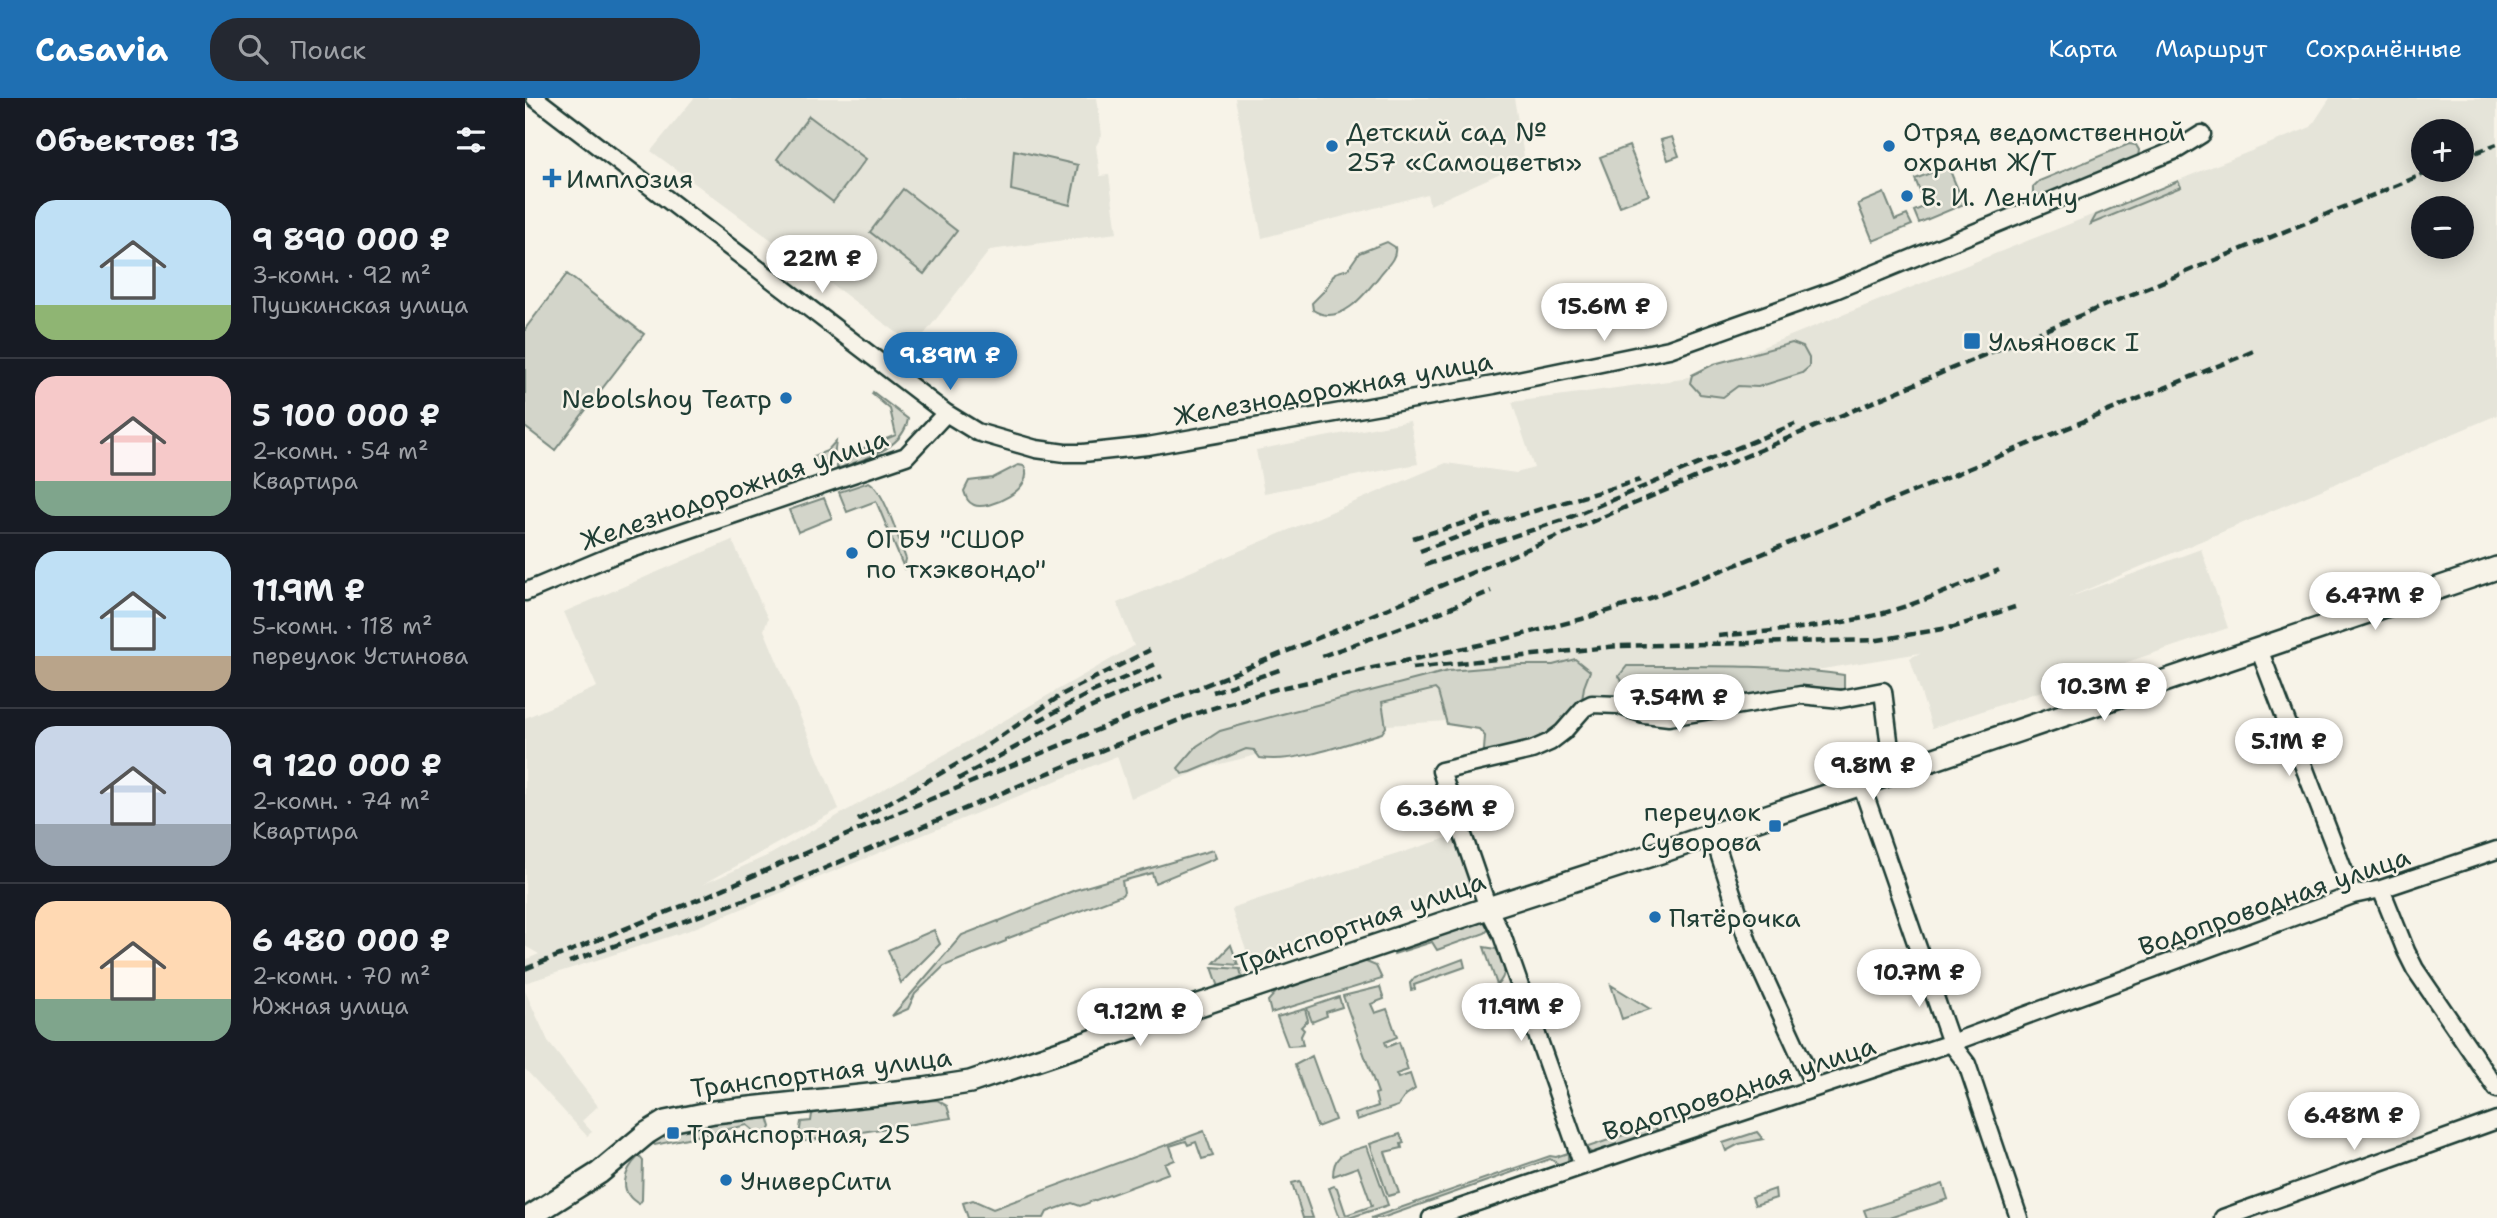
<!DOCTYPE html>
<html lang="ru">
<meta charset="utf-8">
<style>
body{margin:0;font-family:"Shantell Sans",sans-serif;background:#242831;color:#f1f3f6;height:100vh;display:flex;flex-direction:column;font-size:26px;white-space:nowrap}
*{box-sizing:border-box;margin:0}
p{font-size:23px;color:#9ea1a6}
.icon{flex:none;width:38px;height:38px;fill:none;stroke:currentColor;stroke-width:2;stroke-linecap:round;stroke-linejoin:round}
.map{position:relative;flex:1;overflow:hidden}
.panel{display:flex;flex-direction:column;background:#171b24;width:525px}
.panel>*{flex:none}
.buttons{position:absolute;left:1886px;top:21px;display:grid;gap:14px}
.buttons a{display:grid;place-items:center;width:63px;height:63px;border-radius:50%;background:#171b24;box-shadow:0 4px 18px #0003;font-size:35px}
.price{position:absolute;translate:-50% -60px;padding:0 16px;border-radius:24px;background:#fff;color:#222;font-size:23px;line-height:46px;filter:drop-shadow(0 2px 4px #0008)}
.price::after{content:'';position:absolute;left:50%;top:42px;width:21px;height:16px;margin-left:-10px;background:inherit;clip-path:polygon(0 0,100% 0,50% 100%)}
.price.active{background:#1f6fb2;color:#fff}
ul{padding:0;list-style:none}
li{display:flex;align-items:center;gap:21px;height:175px;padding:0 35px}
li+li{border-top:2px solid #363941}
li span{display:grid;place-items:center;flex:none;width:196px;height:140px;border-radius:21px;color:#555}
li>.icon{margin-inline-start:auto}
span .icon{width:84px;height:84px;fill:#fffc;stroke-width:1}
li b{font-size:30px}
h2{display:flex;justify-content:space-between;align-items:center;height:84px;padding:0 35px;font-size:30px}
header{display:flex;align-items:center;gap:42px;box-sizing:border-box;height:98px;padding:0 35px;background:#1f6fb2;color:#fff}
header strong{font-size:33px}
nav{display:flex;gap:38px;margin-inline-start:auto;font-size:24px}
.search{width:490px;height:63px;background:#242831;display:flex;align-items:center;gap:18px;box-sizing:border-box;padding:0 24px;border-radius:28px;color:#9ea1a6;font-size:26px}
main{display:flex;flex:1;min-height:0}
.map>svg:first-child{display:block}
.built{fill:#e5e4d9;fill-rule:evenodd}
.green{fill:#d3d5ca;stroke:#79897f;stroke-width:2}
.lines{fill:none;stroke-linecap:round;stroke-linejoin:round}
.minor-casing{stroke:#1f3d34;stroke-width:21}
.tertiary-casing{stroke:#1f3d34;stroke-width:26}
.minor{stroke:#f7f3e8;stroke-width:16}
.tertiary{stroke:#f7f3e8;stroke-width:21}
.rail{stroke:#1f3d34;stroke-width:4.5;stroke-dasharray:10 5;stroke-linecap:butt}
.poi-dot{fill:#1f6fb2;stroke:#f7f3e8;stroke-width:2.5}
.labels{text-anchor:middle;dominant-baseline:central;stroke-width:5;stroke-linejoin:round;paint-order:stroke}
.poi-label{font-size:26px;fill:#1f3d34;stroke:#f7f3e8;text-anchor:start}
.street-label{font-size:26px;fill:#1f3d34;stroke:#f7f3e8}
</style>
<header>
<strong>Casavia</strong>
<div class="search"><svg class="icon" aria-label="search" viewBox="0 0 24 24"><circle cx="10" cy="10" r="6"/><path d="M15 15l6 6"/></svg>Поиск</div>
<nav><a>Карта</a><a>Маршрут</a><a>Сохранённые</a></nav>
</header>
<main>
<section class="panel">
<h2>Объектов: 13<svg class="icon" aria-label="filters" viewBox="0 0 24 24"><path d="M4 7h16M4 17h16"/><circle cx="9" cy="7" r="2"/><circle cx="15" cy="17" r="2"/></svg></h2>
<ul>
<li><span style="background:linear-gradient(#bfe0f5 75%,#8fb573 0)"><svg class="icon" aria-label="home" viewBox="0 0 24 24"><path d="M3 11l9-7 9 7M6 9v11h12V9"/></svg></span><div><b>9 890 000 ₽</b><p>3-комн. · 92 m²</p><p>Пушкинская улица</p></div></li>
<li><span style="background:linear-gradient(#f6c9c9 75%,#7fa58c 0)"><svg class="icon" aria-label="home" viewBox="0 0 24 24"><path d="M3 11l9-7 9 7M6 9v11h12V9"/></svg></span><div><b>5 100 000 ₽</b><p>2-комн. · 54 m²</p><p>Квартира</p></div></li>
<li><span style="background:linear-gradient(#bfe0f5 75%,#b9a48a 0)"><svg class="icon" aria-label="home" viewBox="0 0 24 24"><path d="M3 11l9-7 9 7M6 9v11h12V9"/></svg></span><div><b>11.9M ₽</b><p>5-комн. · 118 m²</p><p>переулок Устинова</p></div></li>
<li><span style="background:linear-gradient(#c9d6e8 70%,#9aa5b1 0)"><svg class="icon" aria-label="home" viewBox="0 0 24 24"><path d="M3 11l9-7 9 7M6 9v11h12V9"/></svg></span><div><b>9 120 000 ₽</b><p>2-комн. · 74 m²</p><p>Квартира</p></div></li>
<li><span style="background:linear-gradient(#ffd9b3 70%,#7fa58c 0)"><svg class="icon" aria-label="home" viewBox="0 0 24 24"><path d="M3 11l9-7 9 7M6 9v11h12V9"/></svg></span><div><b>6 480 000 ₽</b><p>2-комн. · 70 m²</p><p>Южная улица</p></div></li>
</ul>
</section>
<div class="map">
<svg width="1972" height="1120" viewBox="0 0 1972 1120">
<rect width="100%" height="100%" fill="#f7f3e8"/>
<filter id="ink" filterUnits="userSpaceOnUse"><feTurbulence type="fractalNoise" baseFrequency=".0143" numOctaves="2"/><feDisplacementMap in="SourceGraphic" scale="14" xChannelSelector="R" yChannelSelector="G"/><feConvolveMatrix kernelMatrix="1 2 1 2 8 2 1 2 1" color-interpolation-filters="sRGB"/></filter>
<g filter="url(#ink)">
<!-- built -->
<path class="built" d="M 169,0 L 572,0 L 577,37 L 571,48 L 575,78 L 584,77 L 592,135 L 465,152 L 390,248 L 126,53 Z
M 710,0 L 989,0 L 1000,64 L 905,107 L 902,96 L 737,140 Z
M 1805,0 L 1972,0 L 1972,317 L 1542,500 L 1676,451 L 1703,530 L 1407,630 L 1385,560 L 1395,555 L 1025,616 L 849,628 L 687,668 L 606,700 L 592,658 L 162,833 L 0,885 L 0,862 L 14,856 L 0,848 L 0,620 L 72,589 L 39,514 L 207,442 L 243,521 L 239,532 L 314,711 L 177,787 L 246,756 L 609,548 L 592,505 L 921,365 L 991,375 L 1009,370 L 987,304 L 1158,281 L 1786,29 ZM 1899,33 L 1937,33 L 1937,72 L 1899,72 ZM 1899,110 L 1937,110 L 1937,149 L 1899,149 Z
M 885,323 L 893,366 L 739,395 L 731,352 Z
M 928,738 L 946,792 L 725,863 L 707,813 L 709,809 Z
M 0,893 L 24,945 L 73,1008 L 57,1023 L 67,1034 L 62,1038 L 0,971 Z"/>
<!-- green -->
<path class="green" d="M 284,18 L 341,61 L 308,104 L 252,61 Z
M 1147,39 L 1154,58 L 1143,62 L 1136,42 Z
M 1604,46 L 1611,47 L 1614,52 L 1613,59 L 1515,101 L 1508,96 L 1508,89 L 1514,83 Z
M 1104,48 L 1124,97 L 1095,108 L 1075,59 Z
M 489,52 L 553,67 L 545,107 L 486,92 Z
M 1423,68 L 1439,106 L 1394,125 L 1389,113 L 1401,108 L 1390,81 Z
M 1653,83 L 1656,89 L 1566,126 L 1571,117 Z
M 378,91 L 432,133 L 399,176 L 345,134 Z
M 1359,95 L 1370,122 L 1382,117 L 1387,127 L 1348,143 L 1333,106 Z
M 862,144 L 870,149 C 872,160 862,168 855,177 C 841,195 815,230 788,212 L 787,205 L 799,193 L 810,175 L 823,171 L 834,155 Z
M 42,176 L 119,236 L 30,352 L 0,329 L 0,231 Z
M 1267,245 L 1278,249 L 1284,260 L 1284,269 L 1277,275 L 1233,289 L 1213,288 L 1198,299 L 1175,296 L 1165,285 L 1167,277 L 1189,266 Z
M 348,294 L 383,321 C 378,352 336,362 312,371 L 312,361 L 371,337 L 365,311 L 347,296 Z
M 311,343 L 309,359 L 292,366 L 289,358 L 302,353 Z
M 493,367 L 499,368 C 512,391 462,413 449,407 C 442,404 441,399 439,393 L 444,383 L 468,380 Z
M 344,384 C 360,393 374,443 381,461 L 379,470 L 351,403 L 322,414 L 314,394 Z
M 299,400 L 307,420 L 273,434 L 264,412 Z
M 1050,561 L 1065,573 L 1059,589 L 1055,616 L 998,650 L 961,656 L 959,652 L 960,638 L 954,631 L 922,626 L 913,594 L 910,591 L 857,604 L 861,629 L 857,635 C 824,645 769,666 735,660 L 729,652 L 721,651 L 666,674 L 657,676 L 653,670 L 672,648 L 695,633 L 757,616 L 923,573 L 994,567 L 1028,567 Z
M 1102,568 C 1175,568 1248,566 1319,577 L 1319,591 L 1294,591 L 1144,615 L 1111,607 L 1094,578 Z
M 688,752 L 691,760 L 630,785 L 627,775 L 597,783 L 599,794 L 597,797 L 481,841 L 481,843 L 419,868 L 390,896 L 383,911 L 367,918 L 437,837 L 473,823 L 474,825 L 474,823 L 550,792 Z
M 959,822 L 965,830 L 960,835 L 912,852 L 907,844 L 869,856 L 868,852 Z
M 409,832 L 415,846 L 376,885 L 363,852 Z
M 706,847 L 713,867 L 689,865 Z
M 959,849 L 971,851 C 981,863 983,876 972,887 Z
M 938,861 L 940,869 L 889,887 L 890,891 L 886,892 L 885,885 L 890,879 Z
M 839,863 L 851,868 L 857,881 L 746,915 L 743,903 L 752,893 Z
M 687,869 L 715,871 L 717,879 L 695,892 Z
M 1086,887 L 1125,911 L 1097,921 Z
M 855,889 L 859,901 L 846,906 L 850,915 L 862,911 L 872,939 L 860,944 L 862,949 L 874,944 L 883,972 L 871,976 L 873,980 L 885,976 L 890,991 L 881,997 L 873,1008 L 832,1022 L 830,1016 L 853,1008 L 850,996 L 853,995 L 818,898 Z
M 814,899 L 817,909 L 801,914 L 802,918 L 787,924 L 782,910 Z
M 780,911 L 783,922 L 776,929 L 779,932 L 776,938 L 778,947 L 763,948 L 752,919 Z
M 787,958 L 810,1022 L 792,1029 L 770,967 Z
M 412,1002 L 422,1008 L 426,1020 L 273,1044 L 276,1024 L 286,1023 L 287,1016 L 297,1011 Z
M 239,1017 L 243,1019 L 246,1029 L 243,1035 L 235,1038 L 222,1027 L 130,1047 L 127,1044 L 149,1028 Z
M 1128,1027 L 1135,1035 L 1074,1055 L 1067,1055 L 1060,1050 Z
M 679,1033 L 688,1058 L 677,1061 L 671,1044 L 663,1047 L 661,1043 L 645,1048 L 650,1062 L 640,1066 L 644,1075 L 555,1108 L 547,1105 L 522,1114 L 519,1120 L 443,1120 L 438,1105 L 448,1102 L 468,1111 Z
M 1232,1034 L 1238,1041 L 1214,1046 L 1201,1053 L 1198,1045 Z
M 875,1036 L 879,1045 L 876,1046 L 877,1050 L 860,1054 L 874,1095 L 863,1098 L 845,1046 Z
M 842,1048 L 863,1107 L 824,1120 L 815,1120 L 804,1090 L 809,1088 L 812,1090 L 821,1117 L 847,1108 L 833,1069 L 808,1078 C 808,1054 823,1054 842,1048 Z
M 1043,1055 L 1043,1063 L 1037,1068 L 1025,1061 L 857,1120 L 846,1120 L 1025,1058 L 1031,1059 Z
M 114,1058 L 118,1063 L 117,1102 L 114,1106 C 92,1094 99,1072 114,1058 Z
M 775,1083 L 788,1120 L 778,1120 L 767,1085 Z
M 1418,1086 L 1423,1101 L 1364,1120 L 1342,1120 L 1339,1112 Z
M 1250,1091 L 1251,1100 L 1230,1107 L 1227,1099 Z"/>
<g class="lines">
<!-- minor casing -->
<g class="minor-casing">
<path id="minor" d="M 10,0 L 421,315 L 452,334 L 511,351 L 540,355 L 558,355 L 623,348 L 969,287 L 1144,251 L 1310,192 L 1653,51 L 1677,36
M 0,494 L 86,458 L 381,358 L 421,315
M 1734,551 L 1828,797
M 1336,686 L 1426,945 L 1442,966 L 1494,1120
M 1188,737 L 1223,844 L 1290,990
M 1856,791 L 1881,853 L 1890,871 L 1972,991
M 1058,1068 L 977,837 L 963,810 L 916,673 L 1007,652 L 1025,644 L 1038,634 L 1059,610 L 1067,606 L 1093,607 L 1119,616 L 1144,619 L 1276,597 L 1316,601 L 1358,593 L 1368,675
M 906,1120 L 1148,1037 L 1426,945 L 1828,797 L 1856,791 L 1972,752
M 1698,1120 L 1972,1022"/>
</g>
<!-- tertiary casing -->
<g class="tertiary-casing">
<path id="tertiary" d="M 3,1120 L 74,1075 L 122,1035 L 140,1024 L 189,1014 L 399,991 L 445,984 L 963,810 L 1136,754 L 1972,470"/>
</g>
<!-- minor -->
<use href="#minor" class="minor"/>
<!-- tertiary -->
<use href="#tertiary" class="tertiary"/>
<!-- rail -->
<path class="rail" d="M 1937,60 L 1972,46
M 888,440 L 967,417
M 895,453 L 982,421 L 1115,382
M 900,467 L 1041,421 L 1270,326
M 1193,538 C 1244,533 1297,530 1347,518 C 1391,507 1432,489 1474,472
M 797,558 L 894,523 L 966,493
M 887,570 L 1093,548 L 1353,542 L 1429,529 L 1490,509
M 688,594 L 757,571
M 513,623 L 567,594 L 631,566
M 433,681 L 549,617 L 637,578
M 333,722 L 448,657 L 538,596 L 625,552
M 44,864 L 258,788 L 580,651 L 675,614 L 751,591 L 972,543 L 1057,521 L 1122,501 L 1208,468 L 1729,253
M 0,871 L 182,798 L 365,718 L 772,549 L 1435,267 L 1909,72"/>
</g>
</g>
<!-- markers -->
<g class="poi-dot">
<circle cx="807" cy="48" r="7"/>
<circle cx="1364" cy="48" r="7"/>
<path d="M23.5 69.5h7v7h7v7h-7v7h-7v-7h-7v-7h7z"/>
<circle cx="1382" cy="98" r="7"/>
<rect x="1438" y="234" width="18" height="18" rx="3.5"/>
<circle cx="261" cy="300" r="7"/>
<circle cx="327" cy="455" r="7"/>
<rect x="1243" y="721" width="14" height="14" rx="3.5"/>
<circle cx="1130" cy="819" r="7"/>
<rect x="141" y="1028" width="14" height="14" rx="3.5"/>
<circle cx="201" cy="1082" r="7"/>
</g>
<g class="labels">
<!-- poi labels -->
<g class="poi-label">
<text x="821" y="33">Детский сад №<tspan x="821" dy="30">257 «Самоцветы»</tspan></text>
<text x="1378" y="33">Отряд ведомственной<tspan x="1378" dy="30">охраны Ж/Т</tspan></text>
<text x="41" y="80">Имплозия</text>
<text x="1396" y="98">В. И. Ленину</text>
<text x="1463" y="243">Ульяновск I</text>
<text x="247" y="300" text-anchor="end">Nebolshoy Театр</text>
<text x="341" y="440">ОГБУ "СШОР<tspan x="341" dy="30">по тхэквондо"</tspan></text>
<text x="1236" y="713" text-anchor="end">переулок<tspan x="1236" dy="30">Суворова</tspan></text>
<text x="1144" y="819">Пятёрочка</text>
<text x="162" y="1035">Транспортная, 25</text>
<text x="215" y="1082">УниверСити</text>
</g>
<!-- street labels -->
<g class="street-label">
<text transform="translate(808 290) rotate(-10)">Железнодорожная улица</text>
<text transform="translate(209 391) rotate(-19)">Железнодорожная улица</text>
<text transform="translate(1749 803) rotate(-19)">Водопроводная улица</text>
<text transform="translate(835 824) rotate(-19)">Транспортная улица</text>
<text transform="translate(296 974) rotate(-7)">Транспортная улица</text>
<text transform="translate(1214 990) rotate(-18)">Водопроводная улица</text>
</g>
</g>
</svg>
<div class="buttons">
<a>+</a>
<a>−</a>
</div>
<b class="price" style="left:297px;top:197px">22M ₽</b>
<b class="price" style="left:1079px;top:245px">15.6M ₽</b>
<b class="price active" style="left:425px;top:294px">9.89M ₽</b>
<b class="price" style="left:1850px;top:534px">6.47M ₽</b>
<b class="price" style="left:1579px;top:625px">10.3M ₽</b>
<b class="price" style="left:1154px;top:636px">7.54M ₽</b>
<b class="price" style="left:1764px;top:680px">5.1M ₽</b>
<b class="price" style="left:1348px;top:704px">9.8M ₽</b>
<b class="price" style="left:922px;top:747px">6.36M ₽</b>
<b class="price" style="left:1394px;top:911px">10.7M ₽</b>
<b class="price" style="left:996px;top:945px">11.9M ₽</b>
<b class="price" style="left:615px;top:950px">9.12M ₽</b>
<b class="price" style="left:1829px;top:1054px">6.48M ₽</b>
</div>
</main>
